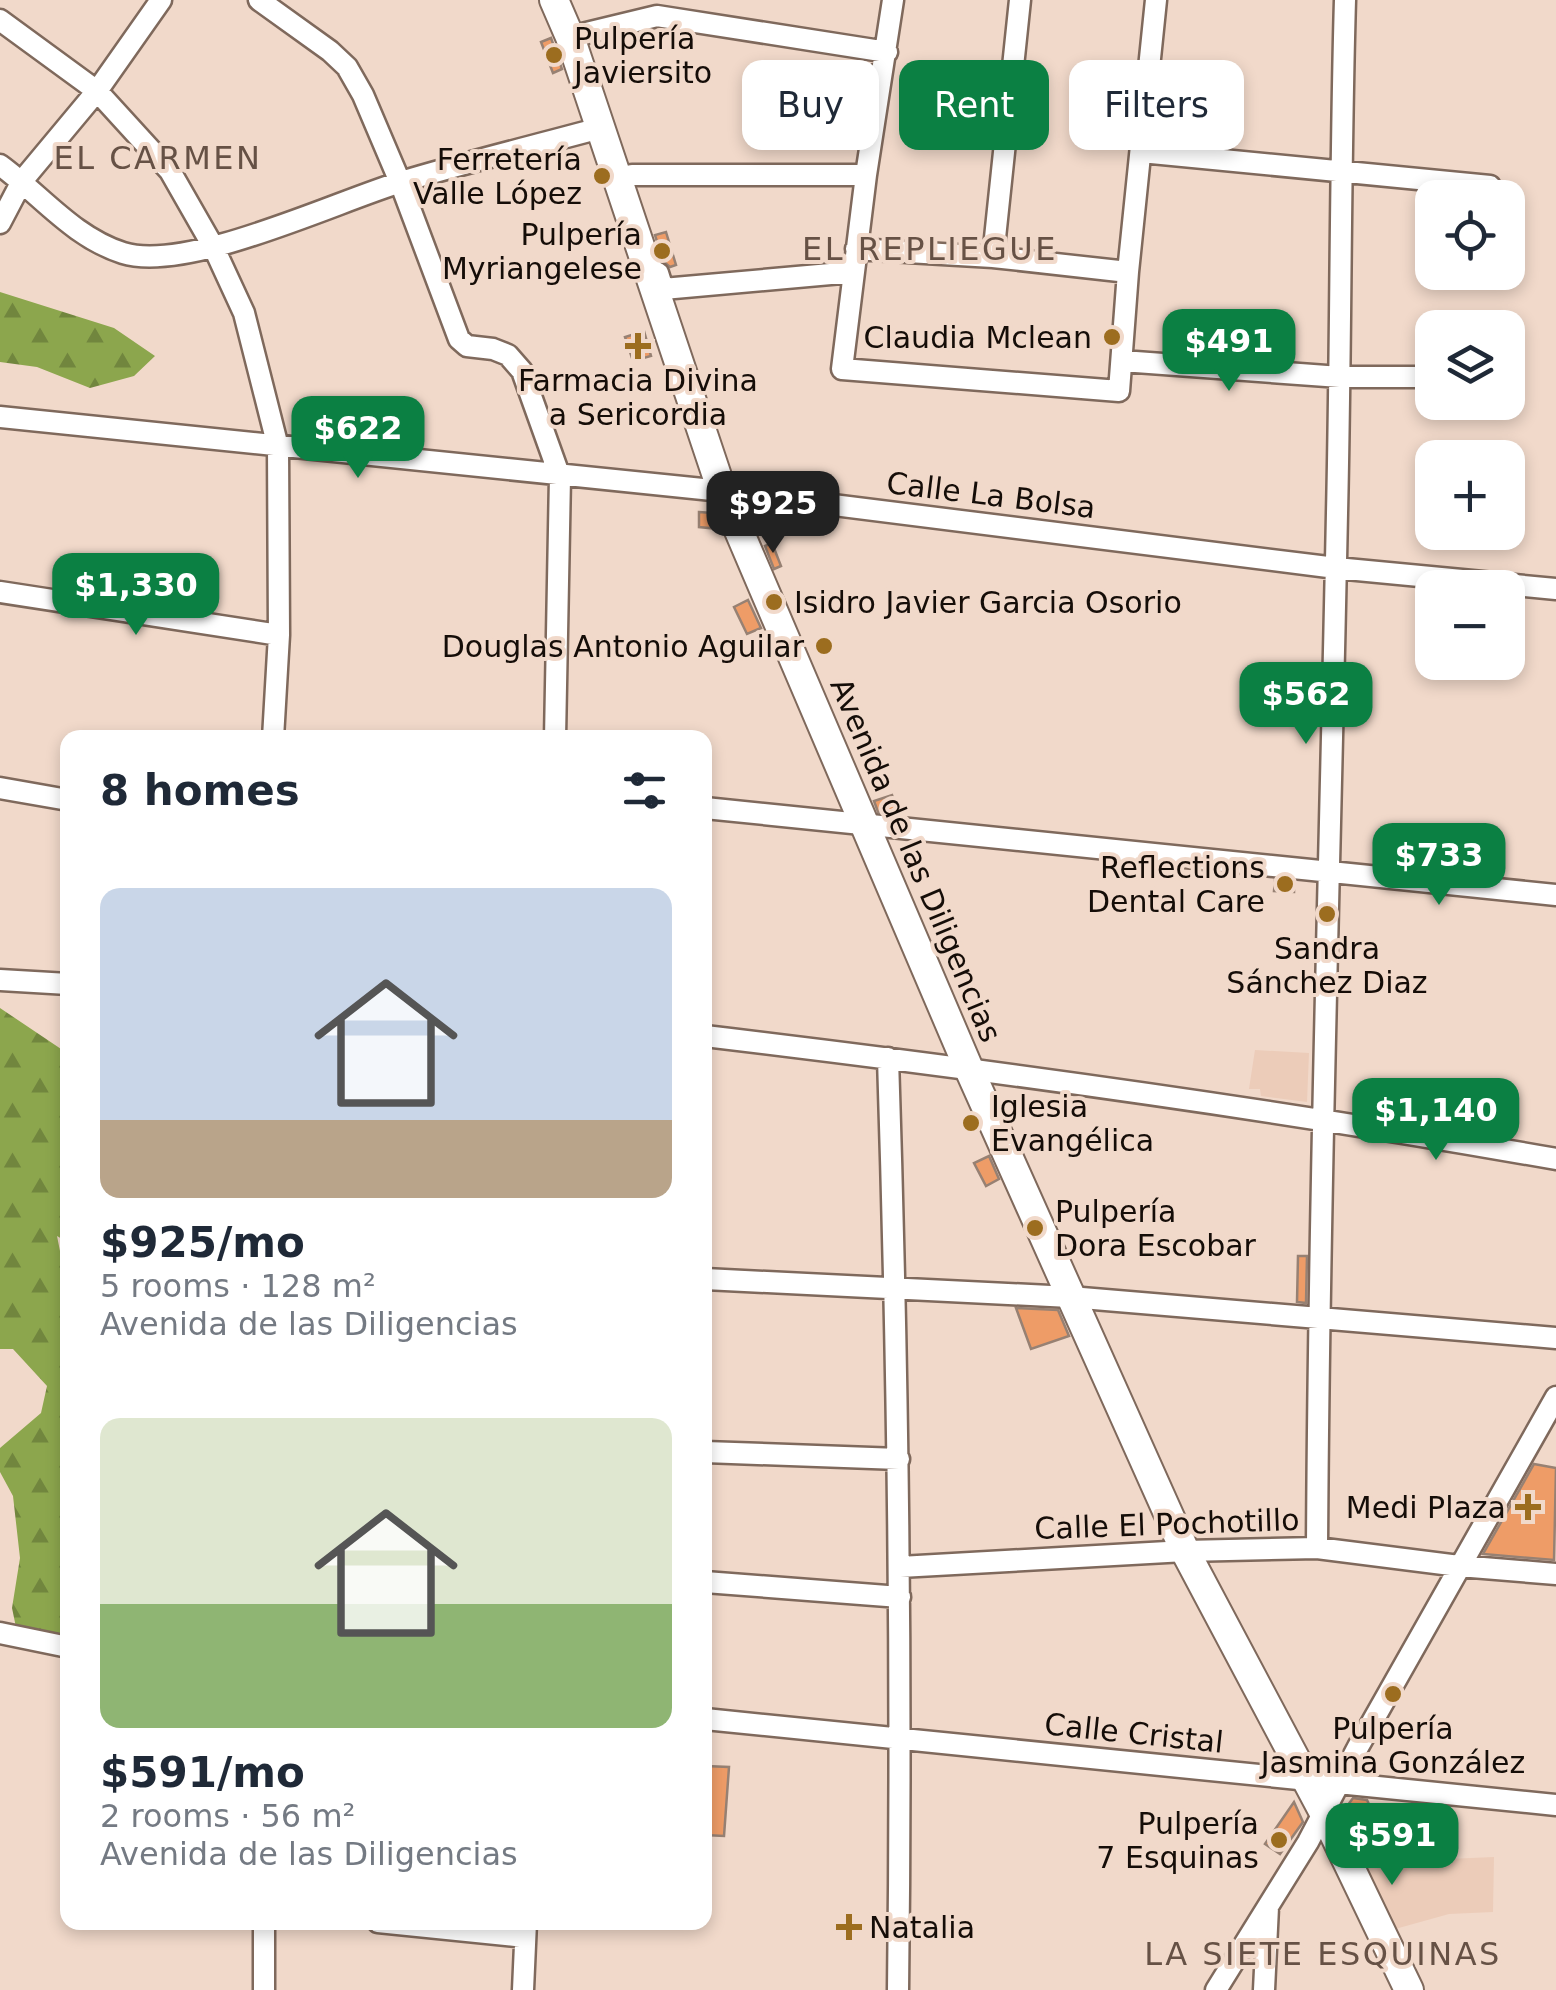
<!DOCTYPE html>
<meta charset="utf-8">
<style>
body{margin:0;font-family:"DejaVu Sans",sans-serif;background:#f6f6f7;color:#1f2937;height:100vh;display:flex;flex-direction:column;font-size:38px;white-space:nowrap}
*{box-sizing:border-box;margin:0}
p{font-size:32px;color:#747a83}
.icon{flex:none;width:55px;height:55px;fill:none;stroke:currentColor;stroke-width:2;stroke-linecap:round;stroke-linejoin:round}
.map{position:relative;flex:1;overflow:hidden}
.details{position:absolute;left:60px;top:730px;width:652px;height:1200px;display:flex;flex-direction:column;background:#fff;border-radius:20px;box-shadow:0 5px 15px #0003}
.details>*{flex:none}
.top-card{position:absolute;left:742px;top:60px;width:662px;height:90px;display:flex;gap:20px}
.tools{position:absolute;left:1415px;top:180px;display:grid;gap:20px}
.tools a{display:grid;place-items:center;width:110px;height:110px;border-radius:20px;background:#fff;box-shadow:0 5px 15px #0003;font-size:50px}
.price{position:absolute;translate:-50% -85px;padding:0 22px;border-radius:20px;background:#0b8043;color:#fff;font-size:32px;line-height:65px;filter:drop-shadow(0 2px 5px #0008)}
.price::after{content:'';position:absolute;left:50%;top:60px;width:30px;height:22px;margin-left:-15px;background:inherit;clip-path:polygon(0 0,100% 0,50% 100%)}
.price.on{background:#222;color:#fff}
ul{padding:0;list-style:none}
li{display:grid;align-content:center;gap:20px;height:530px;padding:0 40px}
li span{display:grid;place-items:center;height:310px;border-radius:20px;color:#555}
li>.icon{margin-inline-start:auto}
span .icon{width:180px;height:180px;fill:#fffc;stroke-width:1}
li b{font-size:42px}
h2{display:flex;justify-content:space-between;align-items:center;height:120px;padding:0 40px;font-size:42px}
.pill{padding:0 35px;border-radius:20px;background:#fff;box-shadow:0 5px 15px #0003;font-size:35px;line-height:90px}
.pill.on{background:#0b8043;color:#fff}
.map>svg:first-child{display:block}
.built{fill:#ecccb9}
.forest{fill:url(#forest-firs)}
.building{fill:#ee9c67;stroke:#978173;stroke-width:2.5}
.lines{fill:none;stroke-linecap:round;stroke-linejoin:round}
.minor-casing{stroke:#7f695c;stroke-width:25}
.tertiary-casing{stroke:#7f695c;stroke-width:32}
.minor{stroke:#fff;stroke-width:20}
.tertiary{stroke:#fff;stroke-width:28}
.poi-dot{fill:#9c6d1f;stroke:#f1d9ca;stroke-width:4}
.labels{text-anchor:middle;dominant-baseline:central;stroke-width:8;stroke-linejoin:round;paint-order:stroke}
.poi-label{font-size:30px;fill:#150d08;stroke:#f1d9ca;text-anchor:end}
.street-label{font-size:30px;fill:#150d08;stroke:#f1d9ca}
.neighbourhood-label{font-size:32px;letter-spacing:2.5px;fill:#665145;stroke:#f1d9ca}
</style>
<div class="map">
<svg width="1556" height="1990" viewBox="0 0 1556 1990">
<defs>
<pattern id="forest-firs" width="22" height="20" patternUnits="userSpaceOnUse" patternTransform="scale(2.5)"><rect width="22" height="20" fill="#8ca64d"/><path d="M5 1l3.5 6h-7zM16 11l3.5 6h-7z" fill="#71863e"/></pattern>
</defs>
<rect width="100%" height="100%" fill="#f1d9ca"/>
<!-- built -->
<path class="built" d="M 1255,1050 L 1309,1053 L 1307,1102 L 1261,1096 L 1260,1089 L 1249,1089 Z
M 1494,1857 L 1493,1912 L 1449,1914 L 1388,1931 L 1356,1863 Z"/>
<!-- forest -->
<path class="forest" d="M 0,292 L 114,328 L 155,356 L 134,376 L 90,388 L 37,367 L 0,362 Z
M 0,1008 L 67,1053 L 67,1242 L 57,1236 L 68,1291 L 67,1647 L 18,1637 L 12,1608 L 20,1558 L 13,1496 L 0,1472 L 0,1448 L 41,1413 L 47,1386 L 13,1349 L 0,1349 Z"/>
<!-- building -->
<path class="building" d="M 551,38 L 562,69 L 553,73 L 541,42 Z
M 666,232 L 676,265 L 670,267 L 663,261 L 655,235 Z
M 644,331 L 651,356 L 633,361 L 625,337 Z
M 699,512 L 712,513 L 719,529 L 699,527 Z
M 772,543 L 781,566 L 774,569 L 765,546 Z
M 748,600 L 761,628 L 747,634 L 734,607 Z
M 892,795 L 898,814 L 878,812 L 874,801 Z
M 1275,880 L 1294,882 L 1294,892 L 1274,891 Z
M 989,1156 L 999,1179 L 986,1186 L 974,1163 Z
M 1298,1256 L 1307,1256 L 1306,1303 L 1297,1302 Z
M 1016,1308 L 1058,1310 L 1069,1336 L 1031,1349 Z
M 1534,1464 L 1556,1468 L 1554,1560 L 1483,1554 Z
M 705,1766 L 729,1767 L 724,1836 L 705,1835 Z
M 1353,1798 L 1367,1800 L 1387,1844 L 1364,1854 L 1345,1809 Z
M 1294,1802 L 1303,1822 L 1280,1854 L 1265,1844 Z"/>
<g class="lines">
<!-- minor casing -->
<g class="minor-casing">
<path id="minor" d="M 259,0 L 330,51 L 347,67 L 363,95 L 400,182 L 459,339 L 467,346 L 493,349 L 508,355 L 522,371 L 560,477 L 555,738
M 893,0 L 866,175 L 842,369 L 1119,391 L 1128,272 L 1156,0
M 0,20 L 97,91 L 170,171 L 214,248 L 244,313 L 278,447 L 279,635 L 273,738
M 570,37 L 657,16 L 887,52
M 1141,152 L 1490,186
M 0,165 C 41,195 73,237 123,253 C 187,273 335,202 401,182 C 467,162 534,146 600,128
M 617,178 L 632,175 L 866,175
M 0,223 L 22,181 L 97,91 L 161,0
M 856,249 L 993,257 L 1128,272
M 993,257 L 1020,0
M 658,273 L 663,289 L 853,272
M 1122,361 L 1340,377 L 1432,377
M 0,417 L 722,491 L 1336,568 L 1556,589
M 0,592 L 279,635
M 0,788 L 68,800
M 705,808 L 1556,895
M 0,980 L 68,984
M 705,1036 C 990,1070 1274,1109 1556,1159
M 888,1058 C 898,1369 902,1679 898,1990
M 705,1279 L 1070,1297 L 1556,1338
M 705,1452 L 899,1459
M 1317,1548 C 1319,1203 1330,858 1337,513 C 1341,342 1340,171 1345,0
M 900,1567 L 1185,1551 L 1317,1548 L 1459,1566 L 1556,1574
M 705,1582 L 900,1597
M 0,1633 L 68,1647
M 705,1719 L 1556,1805
M 378,1922 L 525,1937
M 264,1990 L 264,1922
M 523,1990 L 526,1922
M 1216,1990 L 1308,1842 L 1358,1747 L 1556,1397
M 1264,1990 L 1268,1907"/>
</g>
<!-- tertiary casing -->
<g class="tertiary-casing">
<path id="tertiary" d="M 554,0 L 570,37 L 722,491 L 969,1069 L 1185,1551 L 1323,1811 L 1409,1990"/>
</g>
<!-- minor -->
<use href="#minor" class="minor"/>
<!-- tertiary -->
<use href="#tertiary" class="tertiary"/>
</g>
<!-- markers -->
<g class="poi-dot">
<circle cx="554" cy="55" r="10"/>
<circle cx="602" cy="176" r="10"/>
<circle cx="662" cy="251" r="10"/>
<circle cx="1112" cy="337" r="10"/>
<path d="M633 331h10v10h10v10h-10v10h-10v-10h-10v-10h10z"/>
<circle cx="774" cy="602" r="10"/>
<circle cx="824" cy="646" r="10"/>
<circle cx="1285" cy="884" r="10"/>
<circle cx="1327" cy="914" r="10"/>
<circle cx="971" cy="1123" r="10"/>
<circle cx="1035" cy="1228" r="10"/>
<path d="M1523 1492h10v10h10v10h-10v10h-10v-10h-10v-10h10z"/>
<circle cx="1393" cy="1694" r="10"/>
<circle cx="1279" cy="1840" r="10"/>
<path d="M844 1912h10v10h10v10h-10v10h-10v-10h-10v-10h10z"/>
</g>
<g class="labels">
<!-- poi labels -->
<g class="poi-label">
<text x="574" y="38" text-anchor="start">Pulpería<tspan x="574" dy="34">Javiersito</tspan></text>
<text x="582" y="159">Ferretería<tspan x="582" dy="34">Valle López</tspan></text>
<text x="642" y="234">Pulpería<tspan x="642" dy="34">Myriangelese</tspan></text>
<text x="1092" y="337">Claudia Mclean</text>
<text x="638" y="380" text-anchor="middle">Farmacia Divina<tspan x="638" dy="34">a Sericordia</tspan></text>
<text x="794" y="602" text-anchor="start">Isidro Javier Garcia Osorio</text>
<text x="804" y="646">Douglas Antonio Aguilar</text>
<text x="1265" y="867">Reflections<tspan x="1265" dy="34">Dental Care</tspan></text>
<text x="1327" y="948" text-anchor="middle">Sandra<tspan x="1327" dy="34">Sánchez Diaz</tspan></text>
<text x="991" y="1106" text-anchor="start">Iglesia<tspan x="991" dy="34">Evangélica</tspan></text>
<text x="1055" y="1211" text-anchor="start">Pulpería<tspan x="1055" dy="34">Dora Escobar</tspan></text>
<text x="1506" y="1507">Medi Plaza</text>
<text x="1393" y="1728" text-anchor="middle">Pulpería<tspan x="1393" dy="34">Jasmina González</tspan></text>
<text x="1259" y="1823">Pulpería<tspan x="1259" dy="34">7 Esquinas</tspan></text>
<text x="869" y="1927" text-anchor="start">Natalia</text>
</g>
<!-- street labels -->
<g class="street-label">
<text transform="translate(991 495) rotate(7)">Calle La Bolsa</text>
<text transform="translate(916 860) rotate(67)">Avenida de las Diligencias</text>
<text transform="translate(1167 1524) rotate(-2)">Calle El Pochotillo</text>
<text transform="translate(1134 1733) rotate(6)">Calle Cristal</text>
</g>
<!-- neighbourhood labels -->
<g class="neighbourhood-label">
<text x="158" y="158">EL CARMEN</text>
<text x="930" y="249">EL REPLIEGUE</text>
<text x="1323" y="1954">LA SIETE ESQUINAS</text>
</g>
</g>
</svg>
<div class="tools">
<a><svg class="icon" aria-label="locate" viewBox="0 0 24 24"><circle cx="12" cy="12" r="6"/><path d="M12 2v4M12 18v4M2 12h4M18 12h4"/></svg></a>
<a><svg class="icon" aria-label="layers" viewBox="0 0 24 24"><path d="M12 4l9 5-9 5-9-5zM3 14l9 5 9-5"/></svg></a>
<a>+</a>
<a>−</a>
</div>
<b class="price" style="left:1229px;top:394px">$491</b>
<b class="price" style="left:358px;top:481px">$622</b>
<b class="price on" style="left:773px;top:556px">$925</b>
<b class="price" style="left:136px;top:638px">$1,330</b>
<b class="price" style="left:1306px;top:747px">$562</b>
<b class="price" style="left:1439px;top:908px">$733</b>
<b class="price" style="left:1436px;top:1163px">$1,140</b>
<b class="price" style="left:1392px;top:1888px">$591</b>
<div class="top-card">
<a class="pill">Buy</a>
<a class="pill on">Rent</a>
<a class="pill">Filters</a>
</div>
<section class="details">
<h2>8 homes<svg class="icon" aria-label="filters" viewBox="0 0 24 24"><path d="M4 7h16M4 17h16"/><circle cx="9" cy="7" r="2"/><circle cx="15" cy="17" r="2"/></svg></h2>
<ul>
<li><span style="background:linear-gradient(#c9d6e8 75%,#b9a48a 0)"><svg class="icon" aria-label="home" viewBox="0 0 24 24"><path d="M3 11l9-7 9 7M6 9v11h12V9"/></svg></span><div><b>$925/mo</b><p>5 rooms · 128 m²</p><p>Avenida de las Diligencias</p></div></li>
<li><span style="background:linear-gradient(#dfe7d0 60%,#8fb573 0)"><svg class="icon" aria-label="home" viewBox="0 0 24 24"><path d="M3 11l9-7 9 7M6 9v11h12V9"/></svg></span><div><b>$591/mo</b><p>2 rooms · 56 m²</p><p>Avenida de las Diligencias</p></div></li>
</ul>
</section>
</div>
